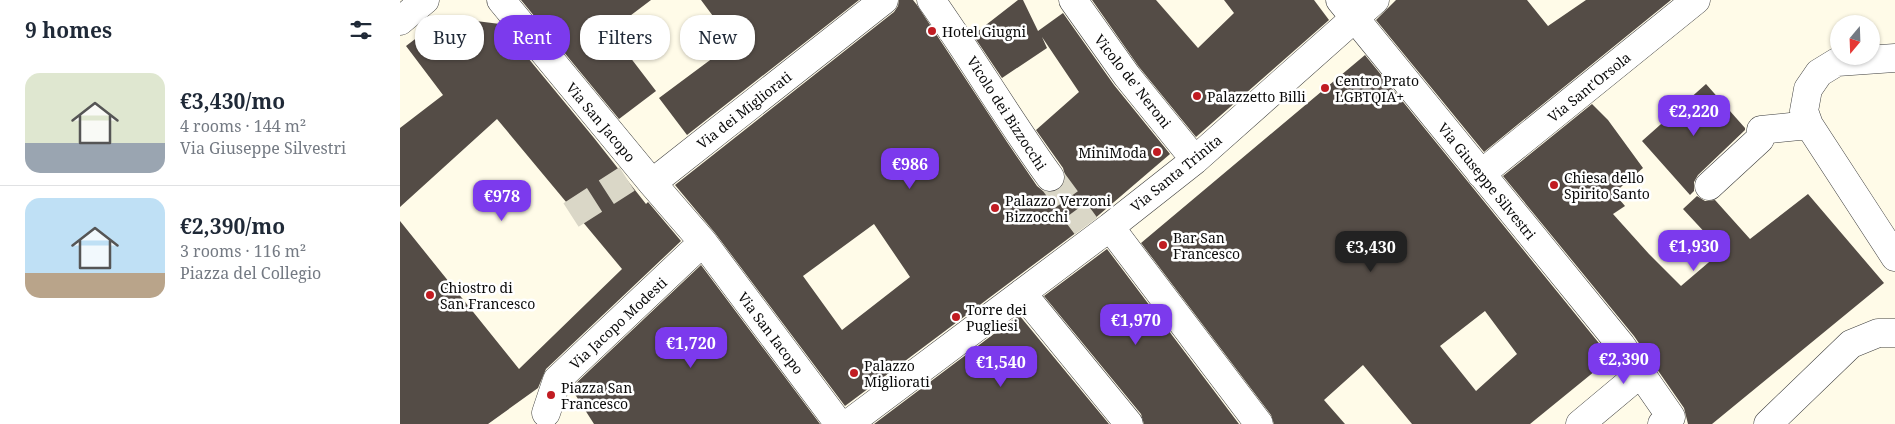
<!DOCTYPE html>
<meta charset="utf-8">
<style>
body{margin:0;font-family:"Noto Serif",serif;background:#f6f6f7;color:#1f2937;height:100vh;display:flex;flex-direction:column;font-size:19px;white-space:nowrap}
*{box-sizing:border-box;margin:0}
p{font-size:16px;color:#747a83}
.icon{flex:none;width:28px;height:28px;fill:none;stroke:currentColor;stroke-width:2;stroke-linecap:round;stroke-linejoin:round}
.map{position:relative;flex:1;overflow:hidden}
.details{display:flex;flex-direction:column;background:#fff;width:400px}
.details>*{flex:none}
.hud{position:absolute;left:15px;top:15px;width:475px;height:45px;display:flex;gap:10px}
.needle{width:32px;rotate:199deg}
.buttons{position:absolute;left:1430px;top:15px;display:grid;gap:10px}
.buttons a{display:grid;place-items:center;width:50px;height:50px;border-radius:50%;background:#fff;box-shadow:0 1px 4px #0004;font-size:25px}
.price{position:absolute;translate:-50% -42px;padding:0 11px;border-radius:10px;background:#7c3aed;color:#fff;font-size:16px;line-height:32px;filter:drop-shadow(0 1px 2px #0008)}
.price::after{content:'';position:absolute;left:50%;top:30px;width:15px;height:11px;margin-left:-8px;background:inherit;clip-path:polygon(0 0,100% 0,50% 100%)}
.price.active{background:#222;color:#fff}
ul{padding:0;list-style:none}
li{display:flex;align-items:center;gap:15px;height:125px;padding:0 25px}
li+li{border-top:1px solid #e0e1e3}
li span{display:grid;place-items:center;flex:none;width:140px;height:100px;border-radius:15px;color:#555}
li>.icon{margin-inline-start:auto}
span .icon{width:60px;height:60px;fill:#fffc;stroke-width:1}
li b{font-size:21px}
h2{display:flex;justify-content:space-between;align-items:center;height:60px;padding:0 25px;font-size:21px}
.pill{padding:0 18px;border-radius:20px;background:#fff;box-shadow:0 1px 4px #0004;font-size:18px;line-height:45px}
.pill.active{background:#7c3aed;color:#fff}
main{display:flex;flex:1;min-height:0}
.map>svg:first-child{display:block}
.building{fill:#544c46;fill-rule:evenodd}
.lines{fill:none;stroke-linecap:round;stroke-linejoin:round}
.minor-tunnel{stroke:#dad7c7;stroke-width:28;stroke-dasharray:28 14;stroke-linecap:butt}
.minor-casing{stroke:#3d3d3d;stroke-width:29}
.minor{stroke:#fff;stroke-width:28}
.poi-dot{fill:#c11c22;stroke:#fff;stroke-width:2}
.labels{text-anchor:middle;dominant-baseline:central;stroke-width:5;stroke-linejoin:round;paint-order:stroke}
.poi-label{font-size:14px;fill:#0a0a0a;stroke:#fff;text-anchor:start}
.street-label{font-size:14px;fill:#0a0a0a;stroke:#fff}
</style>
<main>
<section class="details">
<h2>9 homes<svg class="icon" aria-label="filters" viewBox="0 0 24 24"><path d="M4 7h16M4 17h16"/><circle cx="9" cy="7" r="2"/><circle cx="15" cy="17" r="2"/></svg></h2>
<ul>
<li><span style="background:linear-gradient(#dfe7d0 70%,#9aa5b1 0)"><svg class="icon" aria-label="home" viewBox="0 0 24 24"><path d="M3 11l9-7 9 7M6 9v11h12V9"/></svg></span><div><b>€3,430/mo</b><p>4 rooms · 144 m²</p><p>Via Giuseppe Silvestri</p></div></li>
<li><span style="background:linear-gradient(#bfe0f5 75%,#b9a48a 0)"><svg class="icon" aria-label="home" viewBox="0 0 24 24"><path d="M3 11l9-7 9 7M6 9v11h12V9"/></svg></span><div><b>€2,390/mo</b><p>3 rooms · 116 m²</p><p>Piazza del Collegio</p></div></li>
</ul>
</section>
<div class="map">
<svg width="1495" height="424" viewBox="0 0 1495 424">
<rect width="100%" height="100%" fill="#fffbe8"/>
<!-- building -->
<path class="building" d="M 121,0 L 251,0 L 210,31 L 256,91 L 219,119 Z
M 301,0 L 459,0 L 287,135 L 259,98 L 333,43 Z
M 499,0 L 513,0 L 517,5 L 607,142 L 637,186 L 643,191 L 652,192 L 659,189 L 664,183 L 665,175 L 663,168 L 636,130 L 679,92 L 642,37 L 647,48 L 602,78 L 573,35 L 618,0 L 623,0 L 638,31 L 663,13 L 714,85 L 770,154 L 693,220 L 445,406 L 315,233 L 275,185 L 494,12 L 498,6 ZM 474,224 L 510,277 L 442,330 L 403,276 Z
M 692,0 L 756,0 L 798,48 L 834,13 L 824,0 L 914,0 L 929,20 L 796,137 L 739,67 Z
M 996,0 L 1127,0 L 1148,26 L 1186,0 L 1271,0 L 1084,152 L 976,20 Z
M 44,17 L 100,24 L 194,138 L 246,204 L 248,202 L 281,241 L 146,369 L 138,388 L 88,424 L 0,424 L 0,221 L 119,369 L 222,269 L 97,119 L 0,207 L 0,128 L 43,95 L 6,46 Z
M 965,55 L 1211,358 L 1130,424 L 1012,424 L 963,365 L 924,400 L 945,424 L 874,424 L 871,415 L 741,243 ZM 1085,311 L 1117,354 L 1076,391 L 1040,346 Z
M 1306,84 L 1345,128 L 1345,130 L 1298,175 L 1294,182 L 1294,191 L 1290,195 L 1242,141 Z
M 1192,104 L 1208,120 L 1243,168 L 1214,193 L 1225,206 L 1213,214 L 1249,254 L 1281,286 L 1322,251 L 1283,209 L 1297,196 L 1305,201 L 1315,200 L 1350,239 L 1408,194 L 1484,283 L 1312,424 L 1288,424 L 1284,408 L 1234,336 L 1103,176 Z
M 707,249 L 839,424 L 744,424 L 741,414 L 644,296 Z
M 301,265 L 420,424 L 194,424 L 171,388 Z
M 619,315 L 709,424 L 474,424 Z"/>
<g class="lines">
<!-- minor-tunnel -->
<path class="minor-tunnel" d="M 650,177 L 686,226
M 171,215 L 227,179"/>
<!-- minor casing -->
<g class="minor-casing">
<path id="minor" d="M 101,0 L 252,183 L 303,242 L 439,424
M 531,0 C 572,58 608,119 650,177
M 673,0 L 727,76 L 795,160
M 940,0 L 1221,345 L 1271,417 L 1262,424
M 0,21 L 25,0
M 1495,58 L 1437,62 L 1419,73 L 1408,89 L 1404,111 L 1409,125 L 1495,257
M 1081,174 L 1296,0
M 252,183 L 484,0
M 1309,186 L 1360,139 L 1361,130 L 1409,125
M 710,227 L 859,424
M 622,293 L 729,424
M 146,413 L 157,380 L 303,242
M 448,424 L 710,227 L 795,160 L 975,0
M 1180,424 L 1241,373
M 1368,424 L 1451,344 L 1478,333 L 1495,333"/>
</g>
<!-- minor -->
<use href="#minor" class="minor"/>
</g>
<!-- markers -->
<g class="poi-dot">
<circle cx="532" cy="31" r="5"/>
<circle cx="925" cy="88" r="5"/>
<circle cx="797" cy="96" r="5"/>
<circle cx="757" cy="152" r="5"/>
<circle cx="1154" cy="185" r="5"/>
<circle cx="595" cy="208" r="5"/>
<circle cx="763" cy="245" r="5"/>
<circle cx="30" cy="295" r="5"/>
<circle cx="556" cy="317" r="5"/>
<circle cx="454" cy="373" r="5"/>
<circle cx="151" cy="395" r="5"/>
</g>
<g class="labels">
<!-- poi labels -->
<g class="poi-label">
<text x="542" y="31">Hotel Giugni</text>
<text x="935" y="80">Centro Prato<tspan x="935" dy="16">LGBTQIA+</tspan></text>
<text x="807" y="96">Palazzetto Billi</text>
<text x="747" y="152" text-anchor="end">MiniModa</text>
<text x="1164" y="177">Chiesa dello<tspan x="1164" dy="16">Spirito Santo</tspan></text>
<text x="605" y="200">Palazzo Verzoni<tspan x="605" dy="16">Bizzocchi</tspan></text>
<text x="773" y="237">Bar San<tspan x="773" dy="16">Francesco</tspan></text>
<text x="40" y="287">Chiostro di<tspan x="40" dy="16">San Francesco</tspan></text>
<text x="566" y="309">Torre dei<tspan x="566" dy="16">Pugliesi</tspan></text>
<text x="464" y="365">Palazzo<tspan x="464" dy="16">Migliorati</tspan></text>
<text x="161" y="387">Piazza San<tspan x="161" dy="16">Francesco</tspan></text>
</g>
<!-- street labels -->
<g class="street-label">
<text transform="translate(733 81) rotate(52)">Vicolo de' Neroni</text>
<text transform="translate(1189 87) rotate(-39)">Via Sant'Orsola</text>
<text transform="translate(344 110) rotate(-38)">Via dei Migliorati</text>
<text transform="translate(607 113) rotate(57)">Vicolo dei Bizzocchi</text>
<text transform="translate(201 122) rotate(50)">Via San Jacopo</text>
<text transform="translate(776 173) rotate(-39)">Via Santa Trinita</text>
<text transform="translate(1087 181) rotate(51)">Via Giuseppe Silvestri</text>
<text transform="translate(218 323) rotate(-43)">Via Jacopo Modesti</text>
<text transform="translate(371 333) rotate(53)">Via San Iacopo</text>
</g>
</g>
</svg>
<div class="buttons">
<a><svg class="needle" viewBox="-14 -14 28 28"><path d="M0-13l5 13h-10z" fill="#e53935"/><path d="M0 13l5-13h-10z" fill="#747a83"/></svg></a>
</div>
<b class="price" style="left:1294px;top:137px">€2,220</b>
<b class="price" style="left:510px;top:190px">€986</b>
<b class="price" style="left:102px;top:222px">€978</b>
<b class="price" style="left:1294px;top:272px">€1,930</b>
<b class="price active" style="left:971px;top:273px">€3,430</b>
<b class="price" style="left:736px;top:346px">€1,970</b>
<b class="price" style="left:291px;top:369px">€1,720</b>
<b class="price" style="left:1224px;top:385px">€2,390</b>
<b class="price" style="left:601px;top:388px">€1,540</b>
<div class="hud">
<a class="pill">Buy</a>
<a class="pill active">Rent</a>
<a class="pill">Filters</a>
<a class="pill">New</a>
</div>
</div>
</main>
